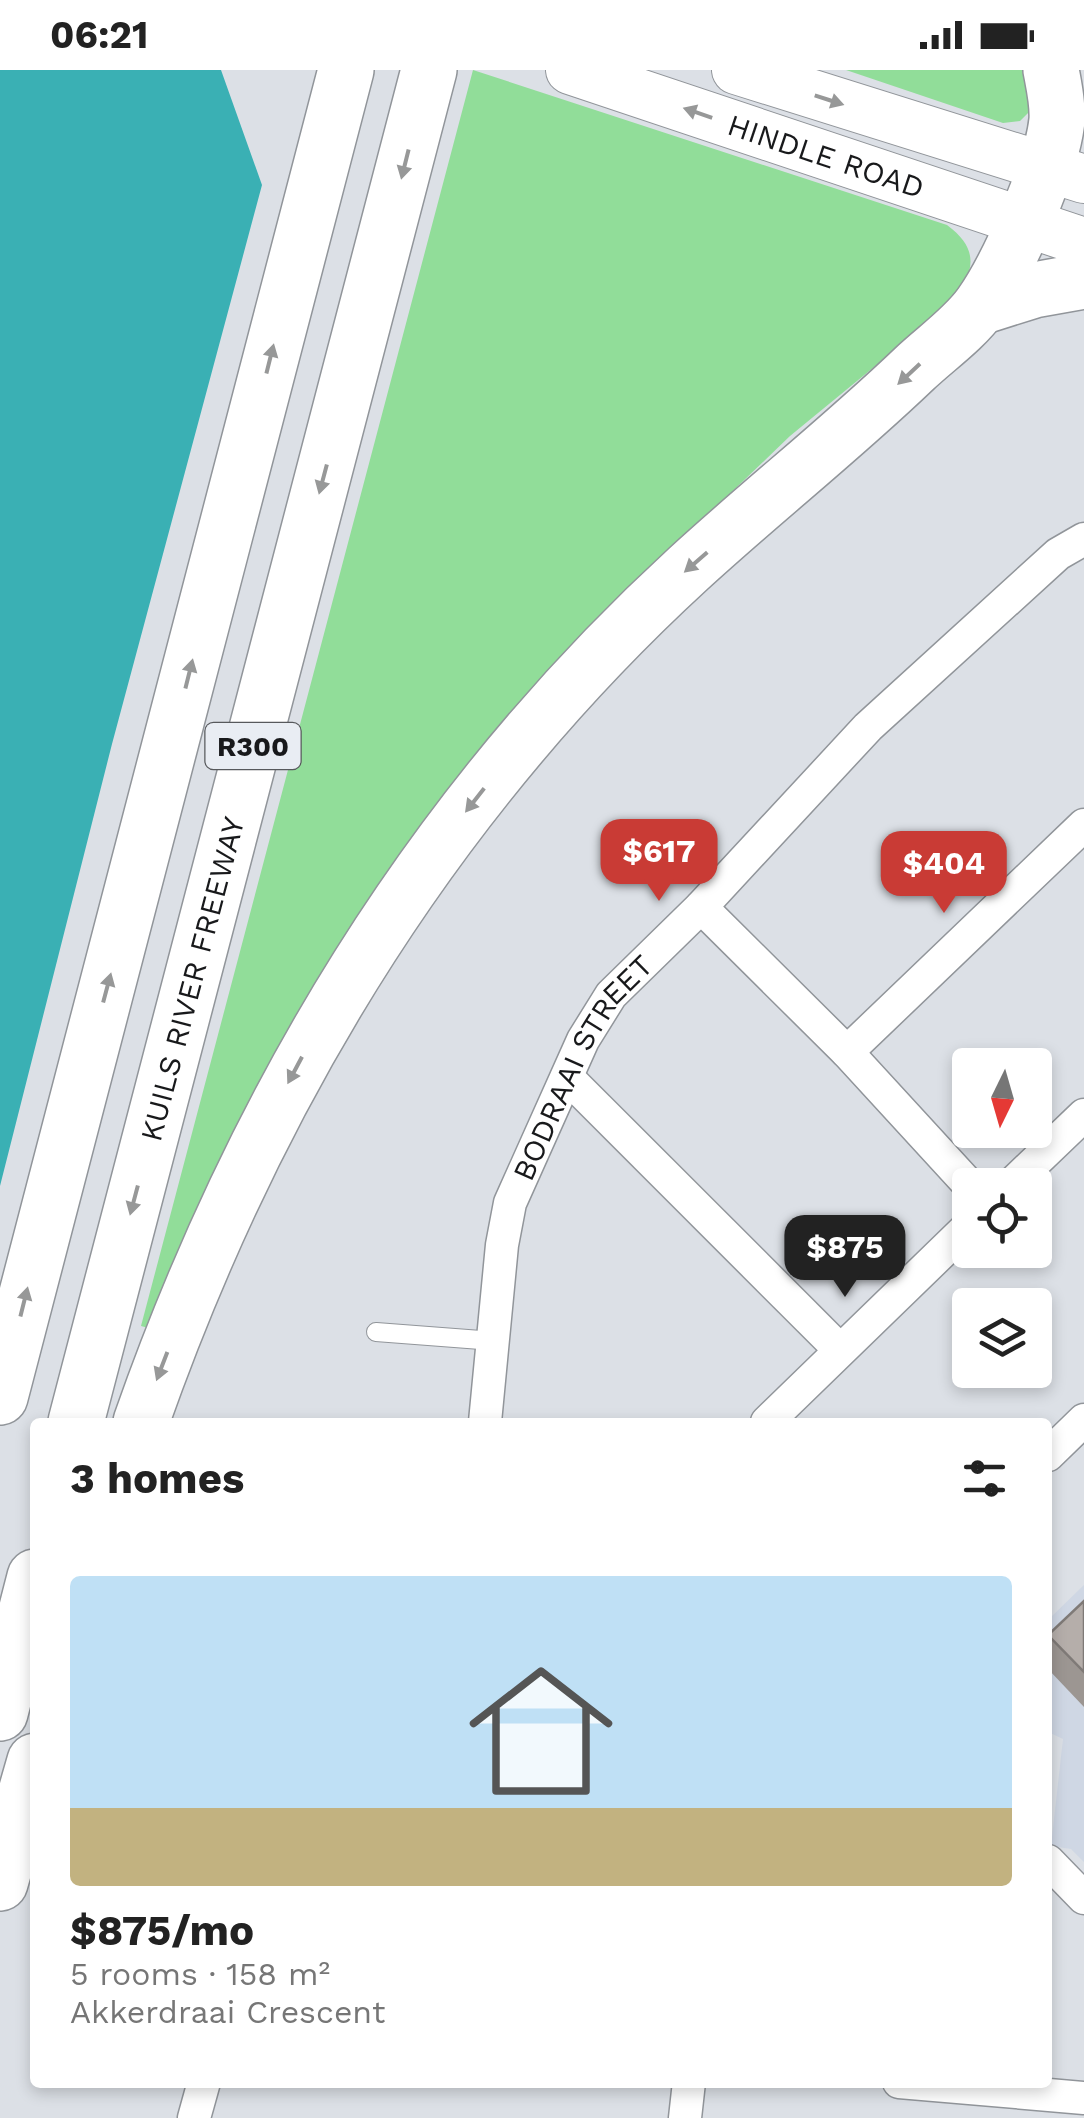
<!DOCTYPE html>
<meta charset="utf-8">
<style>
body{margin:0;font-family:"Work Sans",sans-serif;background:#f6f6f6;color:#222;height:100vh;display:flex;flex-direction:column;font-size:38px;white-space:nowrap}
*{box-sizing:border-box;margin:0}
p{font-size:32px;color:#767676}
.icon{flex:none;width:55px;height:55px;fill:none;stroke:currentColor;stroke-width:2;stroke-linecap:round;stroke-linejoin:round}
.map{position:relative;flex:1;overflow:hidden}
.panel{position:absolute;left:30px;top:1348px;width:1022px;height:670px;display:flex;flex-direction:column;background:#fff;border-radius:10px;box-shadow:0 5px 15px #0003}
.panel>*{flex:none}
.needle{width:65px;rotate:185deg}
.buttons{position:absolute;left:952px;top:978px;display:grid;gap:20px}
.buttons a{display:grid;place-items:center;width:100px;height:100px;border-radius:10px;background:#fff;box-shadow:0 5px 15px #0003;font-size:50px}
.price{position:absolute;translate:-50% -85px;padding:0 22px;border-radius:20px;background:#c93b35;color:#fff;font-size:32px;line-height:65px;filter:drop-shadow(0 2px 5px #0008)}
.price::after{content:'';position:absolute;left:50%;top:60px;width:30px;height:22px;margin-left:-15px;background:inherit;clip-path:polygon(0 0,100% 0,50% 100%)}
.price.current{background:#222;color:#fff}
ul{padding:0;list-style:none}
li{display:grid;align-content:center;gap:20px;height:530px;padding:0 40px}
li span{display:grid;place-items:center;height:310px;border-radius:10px;color:#555}
li>.icon{margin-inline-start:auto}
span .icon{width:180px;height:180px;fill:#fffc;stroke-width:1}
li b{font-size:42px}
h2{display:flex;justify-content:space-between;align-items:center;height:120px;padding:0 40px;font-size:42px}
.status{display:flex;justify-content:space-between;align-items:center;height:70px;padding:0 50px;background:#fff;direction:ltr}
.status svg{height:28px;fill:currentColor}
.map>svg:first-child{display:block}
.built{fill:#cfd7e4}
.green{fill:#91dd99}
.water{fill:#3ab0b4}
.lines{fill:none;stroke-linecap:round;stroke-linejoin:round}
.lane-casing{stroke:#91959a;stroke-width:20}
.street-casing{stroke:#91959a;stroke-width:35}
.secondary-casing{stroke:#91959a;stroke-width:50}
.highway-casing{stroke:#91959a;stroke-width:58}
.lane{stroke:#fff;stroke-width:18}
.street{stroke:#fff;stroke-width:32}
.secondary{stroke:#fff;stroke-width:48}
.highway{stroke:#fff;stroke-width:55}
.wall{fill:#9c9692}
.building{fill:#b5aeaa;stroke:#7f7a77;stroke-width:2.5}
.oneway{fill:#979898}
.labels{text-anchor:middle;dominant-baseline:central;stroke-width:8;stroke-linejoin:round;paint-order:stroke}
.shield{fill:#e9edf3;stroke:#57595c;stroke-width:2.5}
.shield-label{font-size:28px;font-weight:bold;fill:#18191b}
.street-label{font-size:30px;fill:#18191b;stroke:#e9edf3}
</style>
<div class="status"><b>06:21</b><svg viewBox="0 0 49 12"><path d="M0 12V9h3v3zM5 12V6h3v6zM10 12V3h3v9zM15 12V0h3v12zM26 1h20v11H26zM47 4h2v5h-2z"/></svg></div>
<div class="map">
<svg width="1084" height="2048" viewBox="0 0 1084 2048">
<rect width="100%" height="100%" fill="#dce0e6"/>
<!-- built -->
<path class="built" d="M 1084,1515 L 1084,1792 L 1071,1779 L 1051,1776 L 1063,1669 L 1048,1662 L 1048,1550 Z"/>
<!-- green -->
<path class="green" d="M 473,0 L 947,155 C 981,180 974,203 952,233 L 790,366 L 639,511 L 156,1260 L 141,1256 Z
M 846,0 L 1028,0 L 1031,40 L 1020,51 L 1003,53 Z"/>
<!-- water -->
<path class="water" d="M 0,0 L 221,0 L 262,115 L 112,674 L 0,1116 Z"/>
<g class="lines">
<!-- lane casing -->
<g class="lane-casing">
<path id="lane" d="M 376,1262 L 494,1271"/>
</g>
<!-- street casing -->
<g class="street-casing">
<g id="street">
<path d="M 701,837 L 847,982 L 970,1116"/>
<path d="M 847,982 L 1084,755"/>
<path d="M 567,1007 L 839,1279"/>
<path d="M 1011,1115 L 1084,1045"/>
<path id="s1" d="M 485,1352 L 502,1175 L 510,1133 L 583,970 L 611,925 L 701,837 L 868,657 L 1058,484 L 1084,469"/>
<path d="M 767,1352 L 970,1155"/>
<path d="M 1048,1385 L 1084,1350"/>
<path d="M 1048,1791 L 1084,1828"/>
<path d="M 899,2012 L 1084,2028"/>
<path d="M 194,2048 L 204,2012"/>
<path d="M 685,2048 L 689,2012"/>
</g>
</g>
<!-- secondary casing -->
<g class="secondary-casing">
<g id="secondary">
<path id="s2" d="M 570,0 L 1084,172"/>
<path d="M 736,0 L 1084,109"/>
</g>
</g>
<!-- highway casing -->
<g class="highway-casing">
<g id="highway">
<path d="M 980,237 L 1034,220 L 1084,211"/>
<path d="M 0,1327 L 346,0"/>
<path id="s3" d="M 76,1352 L 429,0"/>
<path d="M 141,1352 C 256,1025 431,735 688,499 C 762,431 841,369 914,299 C 935,279 964,259 981,235 C 1009,195 1052,98 1057,50 C 1058,33 1054,16 1051,0"/>
<path d="M 0,1643 L 35,1507"/>
<path d="M 0,1813 L 35,1691"/>
</g>
</g>
<!-- lane -->
<use href="#lane" class="lane"/>
<!-- street -->
<use href="#street" class="street"/>
<!-- secondary -->
<use href="#secondary" class="secondary"/>
<!-- highway -->
<use href="#highway" class="highway"/>
</g>
<!-- wall -->
<path class="wall" d="M 1084,1531 L 1084,1637 L 1048,1599 L 1048,1565 Z"/>
<!-- building -->
<path class="building" d="M 1084,1531 L 1084,1602 L 1048,1565 Z"/>
<!-- one-way arrows -->
<defs><path id="oneway-solid" d="M-6-.8H1V-3.2L6.5 0L1 3.2V.8H-6Z" transform="scale(2.5)"/></defs>
<g class="oneway">
<use href="#oneway-solid" transform="translate(829 30) rotate(18)"/>
<use href="#oneway-solid" transform="translate(698 43) rotate(-161)"/>
<use href="#oneway-solid" transform="translate(405 94) rotate(104)"/>
<use href="#oneway-solid" transform="translate(270 289) rotate(-76)"/>
<use href="#oneway-solid" transform="translate(909 304) rotate(137)"/>
<use href="#oneway-solid" transform="translate(323 409) rotate(105)"/>
<use href="#oneway-solid" transform="translate(696 492) rotate(139)"/>
<use href="#oneway-solid" transform="translate(189 604) rotate(-76)"/>
<use href="#oneway-solid" transform="translate(475 730) rotate(128)"/>
<use href="#oneway-solid" transform="translate(107 918) rotate(-75)"/>
<use href="#oneway-solid" transform="translate(295 1000) rotate(118)"/>
<use href="#oneway-solid" transform="translate(134 1130) rotate(105)"/>
<use href="#oneway-solid" transform="translate(24 1232) rotate(-76)"/>
<use href="#oneway-solid" transform="translate(162 1296) rotate(111)"/>
</g>
<g class="labels">
<!-- shield labels -->
<rect class="shield" x="205.5" y="653" width="95" height="46" rx="8"/>
<g class="shield-label">
<text x="253" y="676">R300</text>
</g>
<!-- street labels -->
<g class="street-label">
<text stroke="none"><textPath href="#s2" startOffset="270">HINDLE ROAD</textPath></text>
<text stroke="none"><textPath href="#s3" startOffset="458">KUILS RIVER FREEWAY</textPath></text>
<text stroke="none"><textPath href="#s1" startOffset="375">BODRAAI STREET</textPath></text>
</g>
</g>
</svg>
<div class="buttons">
<a><svg class="needle" viewBox="-14 -14 28 28"><path d="M0-13l5 13h-10z" fill="#e53935"/><path d="M0 13l5-13h-10z" fill="#767676"/></svg></a>
<a><svg class="icon" aria-label="locate" viewBox="0 0 24 24"><circle cx="12" cy="12" r="6"/><path d="M12 2v4M12 18v4M2 12h4M18 12h4"/></svg></a>
<a><svg class="icon" aria-label="layers" viewBox="0 0 24 24"><path d="M12 4l9 5-9 5-9-5zM3 14l9 5 9-5"/></svg></a>
</div>
<b class="price" style="left:659px;top:834px">$617</b>
<b class="price" style="left:944px;top:846px">$404</b>
<b class="price current" style="left:845px;top:1230px">$875</b>
<section class="panel">
<h2>3 homes<svg class="icon" aria-label="filters" viewBox="0 0 24 24"><path d="M4 7h16M4 17h16"/><circle cx="9" cy="7" r="2"/><circle cx="15" cy="17" r="2"/></svg></h2>
<ul>
<li><span style="background:linear-gradient(#bfe0f5 75%,#c2b280 0)"><svg class="icon" aria-label="home" viewBox="0 0 24 24"><path d="M3 11l9-7 9 7M6 9v11h12V9"/></svg></span><div><b>$875/mo</b><p>5 rooms · 158 m²</p><p>Akkerdraai Crescent</p></div></li>
</ul>
</section>
</div>
